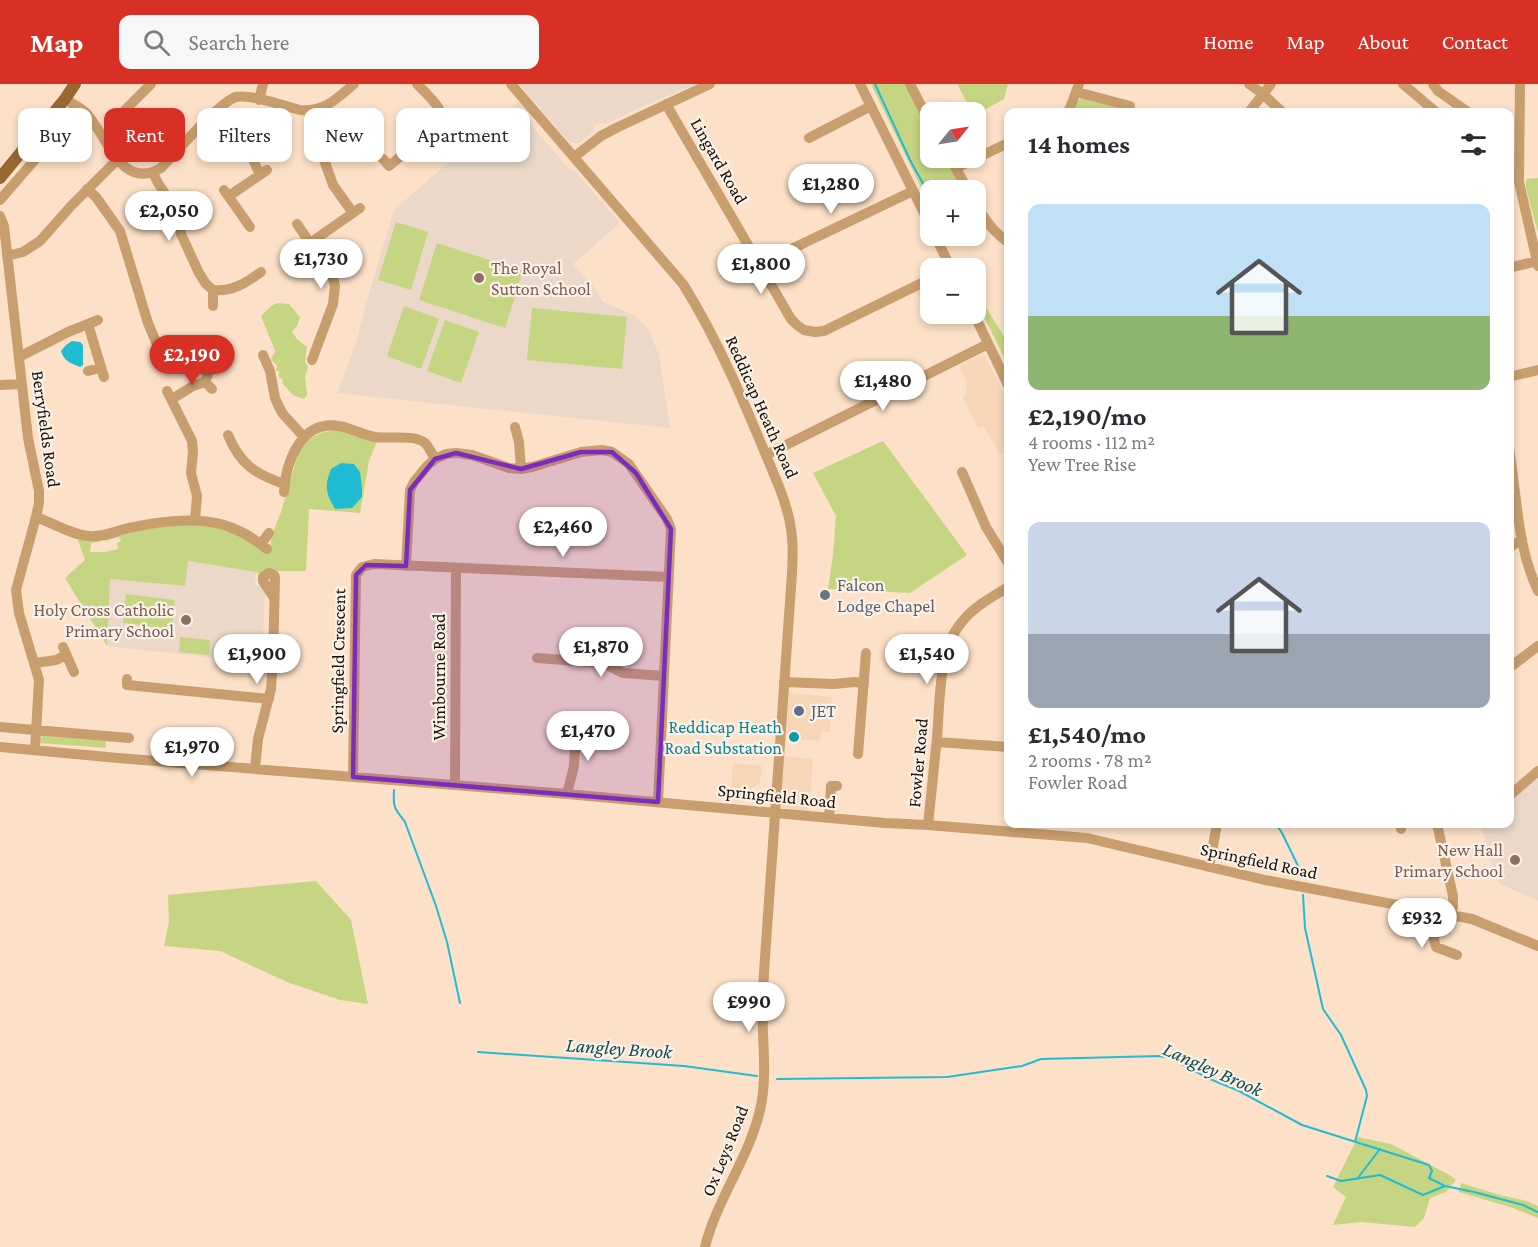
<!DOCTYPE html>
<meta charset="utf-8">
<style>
body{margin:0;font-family:"Crimson Pro",serif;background:#f7f7f7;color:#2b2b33;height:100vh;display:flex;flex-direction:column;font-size:22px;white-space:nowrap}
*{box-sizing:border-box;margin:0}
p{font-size:20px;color:#7c7c81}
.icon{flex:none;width:33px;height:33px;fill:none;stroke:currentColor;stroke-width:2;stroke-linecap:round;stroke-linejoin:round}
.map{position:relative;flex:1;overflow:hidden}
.drawer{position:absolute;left:1004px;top:24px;width:510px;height:720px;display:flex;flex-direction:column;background:#fff;border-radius:12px;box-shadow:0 3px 9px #0003}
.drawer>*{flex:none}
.banner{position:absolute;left:18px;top:24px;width:570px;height:54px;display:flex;gap:12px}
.needle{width:39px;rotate:60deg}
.controls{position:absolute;left:920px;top:18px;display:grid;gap:12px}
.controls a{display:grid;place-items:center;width:66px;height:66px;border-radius:12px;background:#fff;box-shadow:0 3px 9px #0003;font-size:30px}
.price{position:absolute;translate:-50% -51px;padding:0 14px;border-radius:21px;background:#fff;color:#222;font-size:20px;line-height:39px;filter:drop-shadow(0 2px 3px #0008)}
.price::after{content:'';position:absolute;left:50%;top:36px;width:18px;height:14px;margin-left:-9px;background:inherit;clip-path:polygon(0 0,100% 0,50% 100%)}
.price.active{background:#d93025;color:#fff}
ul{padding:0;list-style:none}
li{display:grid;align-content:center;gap:12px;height:318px;padding:0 24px}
li span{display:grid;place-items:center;height:186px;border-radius:12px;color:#555}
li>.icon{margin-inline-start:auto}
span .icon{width:108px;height:108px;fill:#fffc;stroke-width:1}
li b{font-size:26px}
h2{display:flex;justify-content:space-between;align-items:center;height:72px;padding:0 24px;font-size:26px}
.pill{padding:0 21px;border-radius:12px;background:#fff;box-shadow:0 3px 9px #0003;font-size:21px;line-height:54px}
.pill.active{background:#d93025;color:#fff}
header{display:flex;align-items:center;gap:36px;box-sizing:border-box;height:84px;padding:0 30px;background:#d93025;color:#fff}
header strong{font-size:28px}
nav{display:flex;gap:33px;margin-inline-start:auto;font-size:21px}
.search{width:420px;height:54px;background:#f7f7f7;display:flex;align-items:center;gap:15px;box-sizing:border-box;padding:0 21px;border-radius:12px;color:#7c7c81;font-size:22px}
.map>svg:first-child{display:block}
.built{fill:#f7d6b7}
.education{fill:#ebd8c8}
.green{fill:#c5d582}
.water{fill:#20bcd4}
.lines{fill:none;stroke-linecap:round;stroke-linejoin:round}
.stream{stroke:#20bcd4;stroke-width:2}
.minor{stroke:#c99e6e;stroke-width:10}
.major{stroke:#966931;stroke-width:12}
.marked{fill:#7b2cbf;fill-opacity:0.2;stroke:#7b2cbf;stroke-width:4.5;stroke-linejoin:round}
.education-dot{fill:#8d6e63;stroke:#fcf1e6;stroke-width:2}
.worship-dot{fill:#6b7280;stroke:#fcf1e6;stroke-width:2}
.service-dot{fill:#5c6f8a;stroke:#fcf1e6;stroke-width:2}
.culture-dot{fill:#0f9aa8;stroke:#fcf1e6;stroke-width:2}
.labels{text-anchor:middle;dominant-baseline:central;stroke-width:4.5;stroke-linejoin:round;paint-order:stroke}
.street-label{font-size:18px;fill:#170e06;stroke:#fcf1e6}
.education-label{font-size:18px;fill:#785e54;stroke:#fcf1e6;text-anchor:end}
.worship-label{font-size:18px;fill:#5b616d;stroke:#fcf1e6;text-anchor:start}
.service-label{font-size:18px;fill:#4e5e75;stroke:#fcf1e6;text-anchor:start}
.culture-label{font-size:18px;fill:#0d838f;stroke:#fcf1e6;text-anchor:end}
.water-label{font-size:20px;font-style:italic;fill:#0e4b55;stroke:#fcf1e6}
</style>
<header>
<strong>Map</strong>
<div class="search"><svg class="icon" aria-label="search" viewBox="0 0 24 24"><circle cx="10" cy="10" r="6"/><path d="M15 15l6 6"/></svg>Search here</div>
<nav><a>Home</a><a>Map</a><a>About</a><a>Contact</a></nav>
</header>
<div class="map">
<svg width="1538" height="1163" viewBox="0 0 1538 1163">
<rect width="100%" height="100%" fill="#fce0c7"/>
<!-- built -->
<path class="built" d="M 930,201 L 930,230 L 955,230 L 932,240 L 916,208 Z
M 984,270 L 1008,319 L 1008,367 L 1001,371 L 983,342 L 978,344 L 963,313 L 967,310 L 966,296 L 959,282 Z
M 789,609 L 832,613 L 830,648 L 822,647 L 820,657 L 796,655 L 796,652 L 786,651 Z
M 784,672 L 813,675 L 809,728 L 782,724 L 781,723 Z
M 733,679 L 762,682 L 760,698 L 742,713 L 740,717 L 730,716 Z"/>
<!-- education -->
<path class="education" d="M 519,0 L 696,0 L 630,28 L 606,40 L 600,39 L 594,42 L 593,48 L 580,59 L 570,59 Z
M 519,17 L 529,28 L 531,41 L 570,86 L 573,85 L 620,139 L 573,180 L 598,208 L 602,217 L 635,232 L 648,245 L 659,271 L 670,344 L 337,309 L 356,259 L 367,216 L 394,126 Z
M 188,477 L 256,488 L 255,502 L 260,502 L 265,510 L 262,579 L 107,562 L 110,495 L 185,502 Z
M 1538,695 L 1538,817 L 1498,799 L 1484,753 L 1479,740 L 1509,740 L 1509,716 Z"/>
<!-- green -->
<path class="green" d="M 871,0 L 906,0 L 930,43 L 930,74 L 947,74 L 964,106 L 930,106 L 930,122 Z
M 957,0 L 1008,0 L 1004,15 L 975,31 L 975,28 L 972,28 Z
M 1082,13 L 1122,24 L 1121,28 L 1074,28 L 1077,18 Z
M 1538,94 L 1538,149 L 1526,104 L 1526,95 Z
M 396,138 L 428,148 L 411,206 L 378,196 Z
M 437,159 L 523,187 L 505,244 L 419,216 Z
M 975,201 L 987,225 L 1008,259 L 1008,281 L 975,215 Z
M 278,219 L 289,220 L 300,233 L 297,242 L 292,248 L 297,255 L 307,263 L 305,278 L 308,283 L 305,292 L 307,311 L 304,315 L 293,311 L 282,299 L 283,295 L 280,294 L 278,291 L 280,288 L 276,286 L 277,282 L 271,275 L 275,268 L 274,264 L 261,232 L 271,222 Z
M 404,222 L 439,235 L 421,285 L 387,272 Z
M 532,224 L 627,233 L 622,285 L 527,276 Z
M 445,236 L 479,248 L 461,299 L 427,287 Z
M 337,346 L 377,357 L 369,377 L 360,429 L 309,425 L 306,487 L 278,487 L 271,485 L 259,490 L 256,488 L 188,477 L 185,502 L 110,495 L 107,562 L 65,494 L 85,476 L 78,456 L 99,456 L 99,458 L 91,459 L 90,468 L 105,468 L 118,465 L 117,459 L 121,457 L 119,453 L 105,457 L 104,455 C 148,444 191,433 236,450 C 248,454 259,460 270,464 L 272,451 L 281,428 L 298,370 C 307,353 319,348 337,346 Z
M 883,357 L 967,471 L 910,509 L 828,505 L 833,471 L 836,432 L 813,389 Z
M 126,510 L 175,516 L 172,545 L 123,539 Z
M 180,553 L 210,556 L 209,571 L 179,568 Z
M 44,651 L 106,657 L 106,664 L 41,659 L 41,654 Z
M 316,797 L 351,836 L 368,920 L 340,916 L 287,898 L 220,867 L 164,862 L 169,838 L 168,811 Z
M 1358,1053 L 1391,1060 L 1451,1092 L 1456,1096 L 1446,1108 L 1430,1114 L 1424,1134 L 1415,1143 L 1361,1138 L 1333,1141 L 1346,1113 L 1333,1103 Z
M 1461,1099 L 1500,1111 L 1527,1117 L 1538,1122 L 1538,1134 L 1513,1124 L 1459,1108 Z"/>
<!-- water -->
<path class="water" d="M 72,257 L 80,258 L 83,261 L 83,281 L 80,283 C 70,279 64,277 61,267 L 66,261 Z
M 341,379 L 354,380 L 360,388 L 362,404 L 362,413 L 352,424 L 335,425 C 326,409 324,403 331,385 Z"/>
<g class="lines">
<!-- stream -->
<path class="stream" d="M 875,0 L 910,76 L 925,103
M 394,706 C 393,723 394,724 405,738 L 436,822 L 447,858 L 460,919
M 1276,740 L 1282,749 L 1301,788
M 1303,811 L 1305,844 L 1323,925 L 1341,951 L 1366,1006 L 1367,1012 L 1355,1058
M 478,968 L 684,982 L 757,992
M 777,995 L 947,993 L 1022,982 L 1041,975 L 1159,972 L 1170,974 L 1210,995 L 1239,1007 L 1302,1041 L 1429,1081 L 1432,1087 L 1429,1094 L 1445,1102 L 1474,1108 L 1523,1121 L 1538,1128
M 1327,1092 L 1341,1097 L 1380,1091 L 1423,1111 L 1445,1102
M 1357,1095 L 1380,1065"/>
<!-- minor -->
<path class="minor" d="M 511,0 L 683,200 C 723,264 751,335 780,405 C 792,437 794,455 792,489 L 764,888 C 763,908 762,928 763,948 C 764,974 766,1001 760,1026 C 749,1074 717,1115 705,1163
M 860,0 L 930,141
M 910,0 L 930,39
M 1249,0 L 1263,10 L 1282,28
M 1403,0 L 1436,28
M 1433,0 L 1438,7 L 1468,28
M 1520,0 L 1519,98 L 1538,182
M 1077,8 L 1130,22
M 65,15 C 73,20 82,24 88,31 C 108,55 122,107 161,84 C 174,70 222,16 236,13 C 252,10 284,22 300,26 C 325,28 336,15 354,0
M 259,16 L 263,0
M 666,20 L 791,235 L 797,241 L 804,246 L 815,248 L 824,247 L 930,195
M 218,25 L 238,48 L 246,60 L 260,91
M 125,26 L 151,0
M 310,27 L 312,55 L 322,70 L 333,101 L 353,129
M 1067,28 L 1070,24 L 1079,0
M 1249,28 L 1271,0
M 809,54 L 871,22
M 574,73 L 601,52 L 616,44 L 710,0
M 950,74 L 968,106
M 383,75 L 389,82 L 437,42 C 440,39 442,37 442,33 C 443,25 423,6 417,0
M 956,84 L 1008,59
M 153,89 L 158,99 L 177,128 L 181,150 L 199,189 L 206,200 L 213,206 L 213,222
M 87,105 L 96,113 L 120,147 L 148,239 L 156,258
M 224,106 L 250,143
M 229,112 L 267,86
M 0,116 L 39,71 L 76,22
M 975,119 C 984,134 993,148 1008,158
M 0,132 L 4,142 L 28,354 L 39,407 L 39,419 L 36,433 L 16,506 L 19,529 L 39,596 L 35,666
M 297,140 L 332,191 L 335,202 L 333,220 L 312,276
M 935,152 L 951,184
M 310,159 L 360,124
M 7,172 L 23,168 L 40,157 L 71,122 L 118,75
M 760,180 L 913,107
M 1509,184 L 1537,177
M 213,206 C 232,208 246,199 261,188
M 974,230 L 1008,301
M 88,240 L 104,293
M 263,271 L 270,287 L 275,314 L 279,323 L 283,330 L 303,352
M 19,273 L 68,248 L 98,236
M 88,287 L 100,284
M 208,290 L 205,298 L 212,305
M 1509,293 L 1538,286
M 0,301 L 22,300
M 167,307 L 192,357 L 193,368 L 191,389 L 197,412 L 195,436
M 172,315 L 193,302 L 205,298
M 515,343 L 519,358 L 521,385
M 228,351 C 240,380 255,390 284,400
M 1509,364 C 1517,412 1517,463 1538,507
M 766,371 L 988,260
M 962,388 L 986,443 L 1008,479
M 284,408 C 286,377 301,336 339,342 C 351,344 363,351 375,353 C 389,355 414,350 425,359 C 429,363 432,370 435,375
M 36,433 C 53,439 72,451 88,452 C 104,454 119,445 134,443 C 167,436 208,431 239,447 C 249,451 258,458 267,465
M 261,460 L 269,449
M 1509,464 L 1522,455
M 406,482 L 410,406 L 414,398 L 428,381 L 435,375 L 446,370 L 456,369 L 472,371 L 509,384 L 521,385 L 532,383 L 581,368 L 602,366 L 612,368 L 629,380 L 667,435 L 671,445 L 658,718
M 63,563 L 74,588
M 537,574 L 603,579 L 623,589 L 664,592
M 35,579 L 56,576 L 66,571
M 1509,584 L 1538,562
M 127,595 L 127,601 L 269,615
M 784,598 L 834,600 L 854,598 L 864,599
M 0,643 L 129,654
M 937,658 L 1008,663
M 0,663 L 118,674 L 567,710 L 885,739 L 928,741 L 1087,754 L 1265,796 L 1472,835 L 1538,862
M 858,670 L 866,569
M 255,684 L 258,655 L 271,605 L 273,577 L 275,493 L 274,491 L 269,489 L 263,493 L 263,497 L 274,514
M 353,693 L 356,491 L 362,483 L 374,480 L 669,493
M 455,701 L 456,485
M 567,710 L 574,682 L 576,644
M 1509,712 L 1538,687
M 829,734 L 831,702 L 837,702
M 1437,740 L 1453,812 L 1453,823 L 1451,830
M 928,741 C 931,712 934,683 937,654 C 940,620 938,567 961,539 C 973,523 991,514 1008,503
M 1401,745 L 1401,740
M 1209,783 L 1217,740
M 1437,828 L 1434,856 L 1436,863 L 1457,871"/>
<!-- major -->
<path class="major" d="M 0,94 L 65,15 L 75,0"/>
</g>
<!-- marked area -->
<path class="marked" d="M 581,368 L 612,368 L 636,389 L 671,445 L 658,718 L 353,693 L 356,491 L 366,481 L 406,482 L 410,406 L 435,375 L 456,369 L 521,385 Z"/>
<!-- markers -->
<g class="education-dot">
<circle cx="479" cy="194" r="6"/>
<circle cx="186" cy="536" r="6"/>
<circle cx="1515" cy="776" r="6"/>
</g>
<circle class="worship-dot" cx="825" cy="511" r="6"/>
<circle class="service-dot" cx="799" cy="627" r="6"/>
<circle class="culture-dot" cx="794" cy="653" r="6"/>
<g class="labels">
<!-- street labels -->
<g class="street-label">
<text transform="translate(719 77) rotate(60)">Lingard Road</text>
<text transform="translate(762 323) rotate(66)">Reddicap Heath Road</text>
<text transform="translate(46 345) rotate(82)">Berryfields Road</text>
<text transform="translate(338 577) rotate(-89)">Springfield Crescent</text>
<text transform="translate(439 593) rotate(-90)">Wimbourne Road</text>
<text transform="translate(918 679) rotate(-85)">Fowler Road</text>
<text transform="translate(777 712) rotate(6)">Springfield Road</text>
<text transform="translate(1259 777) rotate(12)">Springfield Road</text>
<text transform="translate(725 1067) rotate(-68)">Ox Leys Road</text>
</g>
<!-- education labels -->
<g class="education-label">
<text x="491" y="184" text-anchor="start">The Royal<tspan x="491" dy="21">Sutton School</tspan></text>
<text x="174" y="526">Holy Cross Catholic<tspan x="174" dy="21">Primary School</tspan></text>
<text x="1503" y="766">New Hall<tspan x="1503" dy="21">Primary School</tspan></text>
</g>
<!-- worship labels -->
<g class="worship-label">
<text x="837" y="501">Falcon<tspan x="837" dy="21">Lodge Chapel</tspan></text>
</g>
<!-- service labels -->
<g class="service-label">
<text x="811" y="627">JET</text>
</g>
<!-- culture labels -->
<g class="culture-label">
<text x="782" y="643">Reddicap Heath<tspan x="782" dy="21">Road Substation</tspan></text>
</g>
<!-- water labels -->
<g class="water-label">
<text transform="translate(619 964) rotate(4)">Langley Brook</text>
<text transform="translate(1213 985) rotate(24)">Langley Brook</text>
</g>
</g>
</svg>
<div class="controls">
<a><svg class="needle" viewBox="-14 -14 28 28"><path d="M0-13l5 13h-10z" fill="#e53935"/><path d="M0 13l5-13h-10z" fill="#7c7c81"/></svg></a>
<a>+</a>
<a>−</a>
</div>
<b class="price" style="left:831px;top:131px">£1,280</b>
<b class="price" style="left:169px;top:158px">£2,050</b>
<b class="price" style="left:321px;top:206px">£1,730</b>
<b class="price" style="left:761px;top:211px">£1,800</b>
<b class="price active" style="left:192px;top:302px">£2,190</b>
<b class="price" style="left:883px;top:328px">£1,480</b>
<b class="price" style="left:563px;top:474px">£2,460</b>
<b class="price" style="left:601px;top:594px">£1,870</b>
<b class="price" style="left:257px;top:601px">£1,900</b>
<b class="price" style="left:927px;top:601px">£1,540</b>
<b class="price" style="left:588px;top:678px">£1,470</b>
<b class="price" style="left:192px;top:694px">£1,970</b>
<b class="price" style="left:1422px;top:865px">£932</b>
<b class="price" style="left:749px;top:949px">£990</b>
<div class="banner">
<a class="pill">Buy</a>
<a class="pill active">Rent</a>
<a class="pill">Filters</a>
<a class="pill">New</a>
<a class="pill">Apartment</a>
</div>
<section class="drawer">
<h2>14 homes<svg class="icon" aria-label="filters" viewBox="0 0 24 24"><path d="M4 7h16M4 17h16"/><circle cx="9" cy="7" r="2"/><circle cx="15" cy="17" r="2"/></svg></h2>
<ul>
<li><span style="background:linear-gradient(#bfe0f5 60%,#8fb573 0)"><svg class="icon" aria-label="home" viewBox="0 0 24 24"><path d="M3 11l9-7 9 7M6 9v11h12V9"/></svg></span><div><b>£2,190/mo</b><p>4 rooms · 112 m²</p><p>Yew Tree Rise</p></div></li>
<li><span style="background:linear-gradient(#c9d6e8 60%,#9aa5b1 0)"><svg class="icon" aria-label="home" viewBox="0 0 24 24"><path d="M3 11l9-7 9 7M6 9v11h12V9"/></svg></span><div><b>£1,540/mo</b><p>2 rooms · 78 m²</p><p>Fowler Road</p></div></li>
</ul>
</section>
</div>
